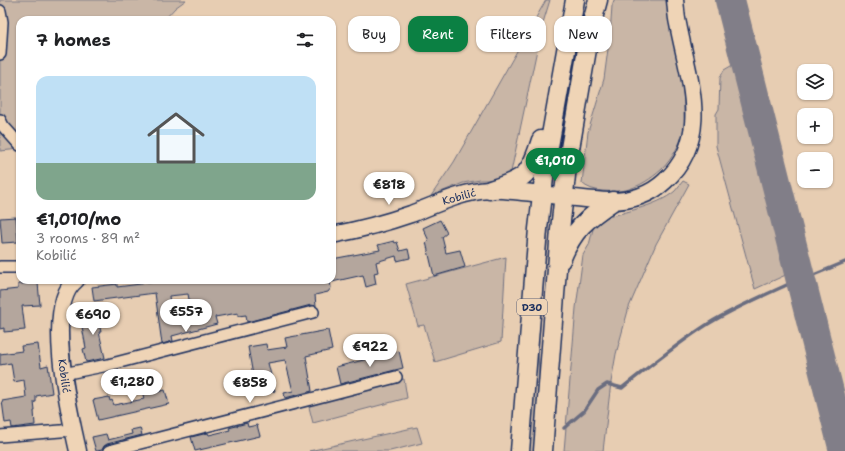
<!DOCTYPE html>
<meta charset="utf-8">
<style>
body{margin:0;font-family:"Shantell Sans",sans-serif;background:#f2f2f2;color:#202124;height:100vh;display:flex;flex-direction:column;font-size:15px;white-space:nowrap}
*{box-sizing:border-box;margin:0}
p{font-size:13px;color:#757577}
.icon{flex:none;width:22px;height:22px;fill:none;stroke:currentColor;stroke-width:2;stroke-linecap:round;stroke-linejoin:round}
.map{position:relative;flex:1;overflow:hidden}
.sheet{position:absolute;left:16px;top:16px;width:320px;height:268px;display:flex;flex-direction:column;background:#fff;border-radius:12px;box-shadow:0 1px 3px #0004}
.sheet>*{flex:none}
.hud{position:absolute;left:348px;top:16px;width:380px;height:36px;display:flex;gap:8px}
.tools{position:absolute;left:797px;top:64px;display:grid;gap:8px}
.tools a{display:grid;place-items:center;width:36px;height:36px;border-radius:8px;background:#fff;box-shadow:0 1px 3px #0004;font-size:20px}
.price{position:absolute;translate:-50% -34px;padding:0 9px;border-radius:14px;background:#fff;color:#222;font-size:13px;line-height:26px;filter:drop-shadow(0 1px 2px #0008)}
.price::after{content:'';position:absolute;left:50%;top:24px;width:12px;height:9px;margin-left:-6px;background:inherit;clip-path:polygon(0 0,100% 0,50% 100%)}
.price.selected{background:#0b8043;color:#fff}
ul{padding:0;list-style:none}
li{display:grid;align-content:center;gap:8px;height:212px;padding:0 20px}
li span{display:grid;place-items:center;height:124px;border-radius:12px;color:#555}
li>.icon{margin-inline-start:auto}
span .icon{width:72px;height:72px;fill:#fffc;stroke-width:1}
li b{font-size:17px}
h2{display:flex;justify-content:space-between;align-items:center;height:48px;padding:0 20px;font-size:17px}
.pill{padding:0 14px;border-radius:12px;background:#fff;box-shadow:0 1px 3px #0004;font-size:14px;line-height:36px}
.pill.selected{background:#0b8043;color:#fff}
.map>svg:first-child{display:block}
.green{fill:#c9b6a6;stroke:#727282}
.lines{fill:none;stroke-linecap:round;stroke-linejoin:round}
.stream{stroke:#6b6d80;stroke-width:3.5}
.taxiway{stroke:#817e88;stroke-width:30}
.building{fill:#b4a69d;stroke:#1b2f5e;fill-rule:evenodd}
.minor-casing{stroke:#1b2f5e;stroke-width:14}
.secondary-casing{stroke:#1b2f5e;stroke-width:19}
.primary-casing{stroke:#1b2f5e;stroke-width:21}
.minor{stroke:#efd4b6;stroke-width:11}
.secondary{stroke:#efd4b6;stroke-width:16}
.primary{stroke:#efd4b6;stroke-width:18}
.labels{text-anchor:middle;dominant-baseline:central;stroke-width:3;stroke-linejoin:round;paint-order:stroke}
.shield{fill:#efd4b6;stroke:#5b6078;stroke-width:1}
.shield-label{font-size:10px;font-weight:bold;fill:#1b2f5e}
.street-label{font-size:11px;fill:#1b2f5e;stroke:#efd4b6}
</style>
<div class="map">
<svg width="845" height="451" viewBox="0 0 845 451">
<rect width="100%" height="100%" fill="#e7cdb2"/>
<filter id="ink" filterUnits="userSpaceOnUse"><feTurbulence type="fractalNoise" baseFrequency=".025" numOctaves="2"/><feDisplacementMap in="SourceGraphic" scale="8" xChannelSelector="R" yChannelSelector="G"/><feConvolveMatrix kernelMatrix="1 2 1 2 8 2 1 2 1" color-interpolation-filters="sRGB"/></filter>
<g filter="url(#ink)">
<!-- green -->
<path class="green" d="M 0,0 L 186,0 L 175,8 L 164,20 L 20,20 L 20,149 L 0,151 Z
M 546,0 L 550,0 L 542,26 L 511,172 L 506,178 L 495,180 L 480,180 L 463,183 L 431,196 L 454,162 Z
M 614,0 L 667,0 C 668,9 669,18 670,27 C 676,56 685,84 684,114 C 684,119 685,125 684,129 C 681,143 672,159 662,169 C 651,179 640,186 626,190 C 614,192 591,193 582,183 L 588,132 L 604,79 L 610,34 L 612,6 Z
M 736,63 L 790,273 L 755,289 L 716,146 L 716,114 L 719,109 L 720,78 L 724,70 Z
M 683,181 L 689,184 L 656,244 L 629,307 L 616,354 L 611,382 L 603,451 L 564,451 L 576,308 L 583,255 L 589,245 L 595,221 C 618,213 657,207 675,191 C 678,188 680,184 683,181 Z
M 545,230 L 548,230 L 538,351 L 540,397 L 535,451 L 527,451 Z
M 506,257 L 501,342 L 435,362 L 424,325 L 418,326 L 406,284 Z
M 404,379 L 407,398 L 313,423 L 308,403 Z
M 417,427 L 422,443 L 390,451 L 309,451 Z"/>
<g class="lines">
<!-- stream -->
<path class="stream" d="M 811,276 L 845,262
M 564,428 L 584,411 L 598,390 L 607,384 L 622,388 C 650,366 678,343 708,324 C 734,308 763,296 791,283"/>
<!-- taxiway -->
<path class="taxiway" d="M 730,0 L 844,451"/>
</g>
<!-- building -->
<path class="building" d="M 16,217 L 18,242 L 2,243 L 0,218 Z
M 440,220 L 447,233 L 442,237 L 446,253 L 460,250 L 465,267 L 434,276 L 426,242 L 429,241 L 423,228 Z
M 394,241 L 395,243 L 397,242 L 400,251 L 408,249 L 410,258 L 397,261 L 396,256 L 376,262 L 378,272 L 374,273 L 376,284 L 366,287 L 363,275 L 332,282 L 332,259 L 380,250 L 378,245 Z
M 156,280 L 330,280 L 331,288 L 328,292 L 315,295 L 316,306 L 311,305 L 247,322 L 246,315 L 238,316 L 238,313 L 215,317 L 217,324 L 172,336 L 173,341 L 162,344 L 155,293 L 94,301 L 92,287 L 117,284 L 117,287 L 156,282 ZM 188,294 L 192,315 L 172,320 L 169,296 Z
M 38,283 L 40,305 L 22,306 L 25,330 L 4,332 L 4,328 L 0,329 L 0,291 L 18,289 L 18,284 Z
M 103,311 L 105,322 L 99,323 L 101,332 L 99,332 L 105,358 L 86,362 L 83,349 L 86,348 L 80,316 Z
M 328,330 L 332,350 L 306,356 L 312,391 L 285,398 L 284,393 L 293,391 L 285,360 L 268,363 L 275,391 L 255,396 L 251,381 L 254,381 L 248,347 L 266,344 L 267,350 L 287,347 L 285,338 Z
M 38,344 L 41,367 L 48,365 L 52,393 L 36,396 L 36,402 L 34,402 L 35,411 L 34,411 L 35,425 L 12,428 L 11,422 L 5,423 L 2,401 L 26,397 L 24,380 L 14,382 L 11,363 L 0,365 L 0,354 L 22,351 L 21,346 Z
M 399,351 L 403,368 L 340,384 L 336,367 Z
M 155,380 L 157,392 L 165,390 L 169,404 L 98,420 L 93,400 L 109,397 L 110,401 L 112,400 L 114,405 L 144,399 L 141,386 L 147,385 L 146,382 Z
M 247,423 L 248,427 L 257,425 L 260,436 L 195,451 L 191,437 L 208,433 L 209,435 L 230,430 L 229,428 Z
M 140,428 L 142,435 L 107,444 L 104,446 L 102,450 L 96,451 L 92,437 L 106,434 L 108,440 L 132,434 L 131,430 Z"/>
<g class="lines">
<!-- minor casing -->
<g class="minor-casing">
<path id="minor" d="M 0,11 L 2,22 L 0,54
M 0,120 L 3,126 L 20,145
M 0,267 L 20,267
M 63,374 L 108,365 L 313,312
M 0,436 L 73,430
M 109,451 L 396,377"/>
</g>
<!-- secondary casing -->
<g class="secondary-casing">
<path id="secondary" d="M 332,235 C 358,230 385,223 411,214 C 437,204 461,192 489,190 C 500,189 511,191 522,192 C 546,194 570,198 595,200 C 620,203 646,199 665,181 C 713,137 688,78 678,24 C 676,16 676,8 675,0
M 76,280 C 43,305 70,415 78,451"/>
</g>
<!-- primary casing -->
<g class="primary-casing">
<path id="primary" d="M 490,190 C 526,179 530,175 541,140
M 561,260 C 573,230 586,219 613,201
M 520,451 L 538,229 L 545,169 L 575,0
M 543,451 L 560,230 L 567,166 L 591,26 L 598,0"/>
</g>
<!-- minor -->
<use href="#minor" class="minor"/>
<!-- secondary -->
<use href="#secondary" class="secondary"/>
<!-- primary -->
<use href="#primary" class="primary"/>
</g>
</g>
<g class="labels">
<!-- shield labels -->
<rect class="shield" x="517" y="299" width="30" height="16" rx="3"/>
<g class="shield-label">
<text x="532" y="307">D30</text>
</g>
<!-- street labels -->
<g class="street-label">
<text transform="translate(459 197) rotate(-16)">Kobilić</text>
<text transform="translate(64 376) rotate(82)">Kobilić</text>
</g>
</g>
</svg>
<div class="tools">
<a><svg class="icon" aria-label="layers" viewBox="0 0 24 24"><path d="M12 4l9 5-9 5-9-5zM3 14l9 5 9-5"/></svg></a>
<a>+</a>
<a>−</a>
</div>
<b class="price selected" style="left:555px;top:182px">€1,010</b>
<b class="price" style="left:389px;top:206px">€818</b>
<b class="price" style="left:186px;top:333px">€557</b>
<b class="price" style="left:93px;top:336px">€690</b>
<b class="price" style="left:370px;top:368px">€922</b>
<b class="price" style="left:132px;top:403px">€1,280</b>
<b class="price" style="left:250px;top:404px">€858</b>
<div class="hud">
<a class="pill">Buy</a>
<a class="pill selected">Rent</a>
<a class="pill">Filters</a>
<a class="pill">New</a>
</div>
<section class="sheet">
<h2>7 homes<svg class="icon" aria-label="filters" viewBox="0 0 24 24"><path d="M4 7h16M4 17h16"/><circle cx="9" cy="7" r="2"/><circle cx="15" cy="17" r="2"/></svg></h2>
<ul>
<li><span style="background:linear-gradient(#bfe0f5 70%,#7fa58c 0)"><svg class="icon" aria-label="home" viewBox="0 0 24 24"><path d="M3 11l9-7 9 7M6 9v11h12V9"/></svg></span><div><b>€1,010/mo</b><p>3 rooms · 89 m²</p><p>Kobilić</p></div></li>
</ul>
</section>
</div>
